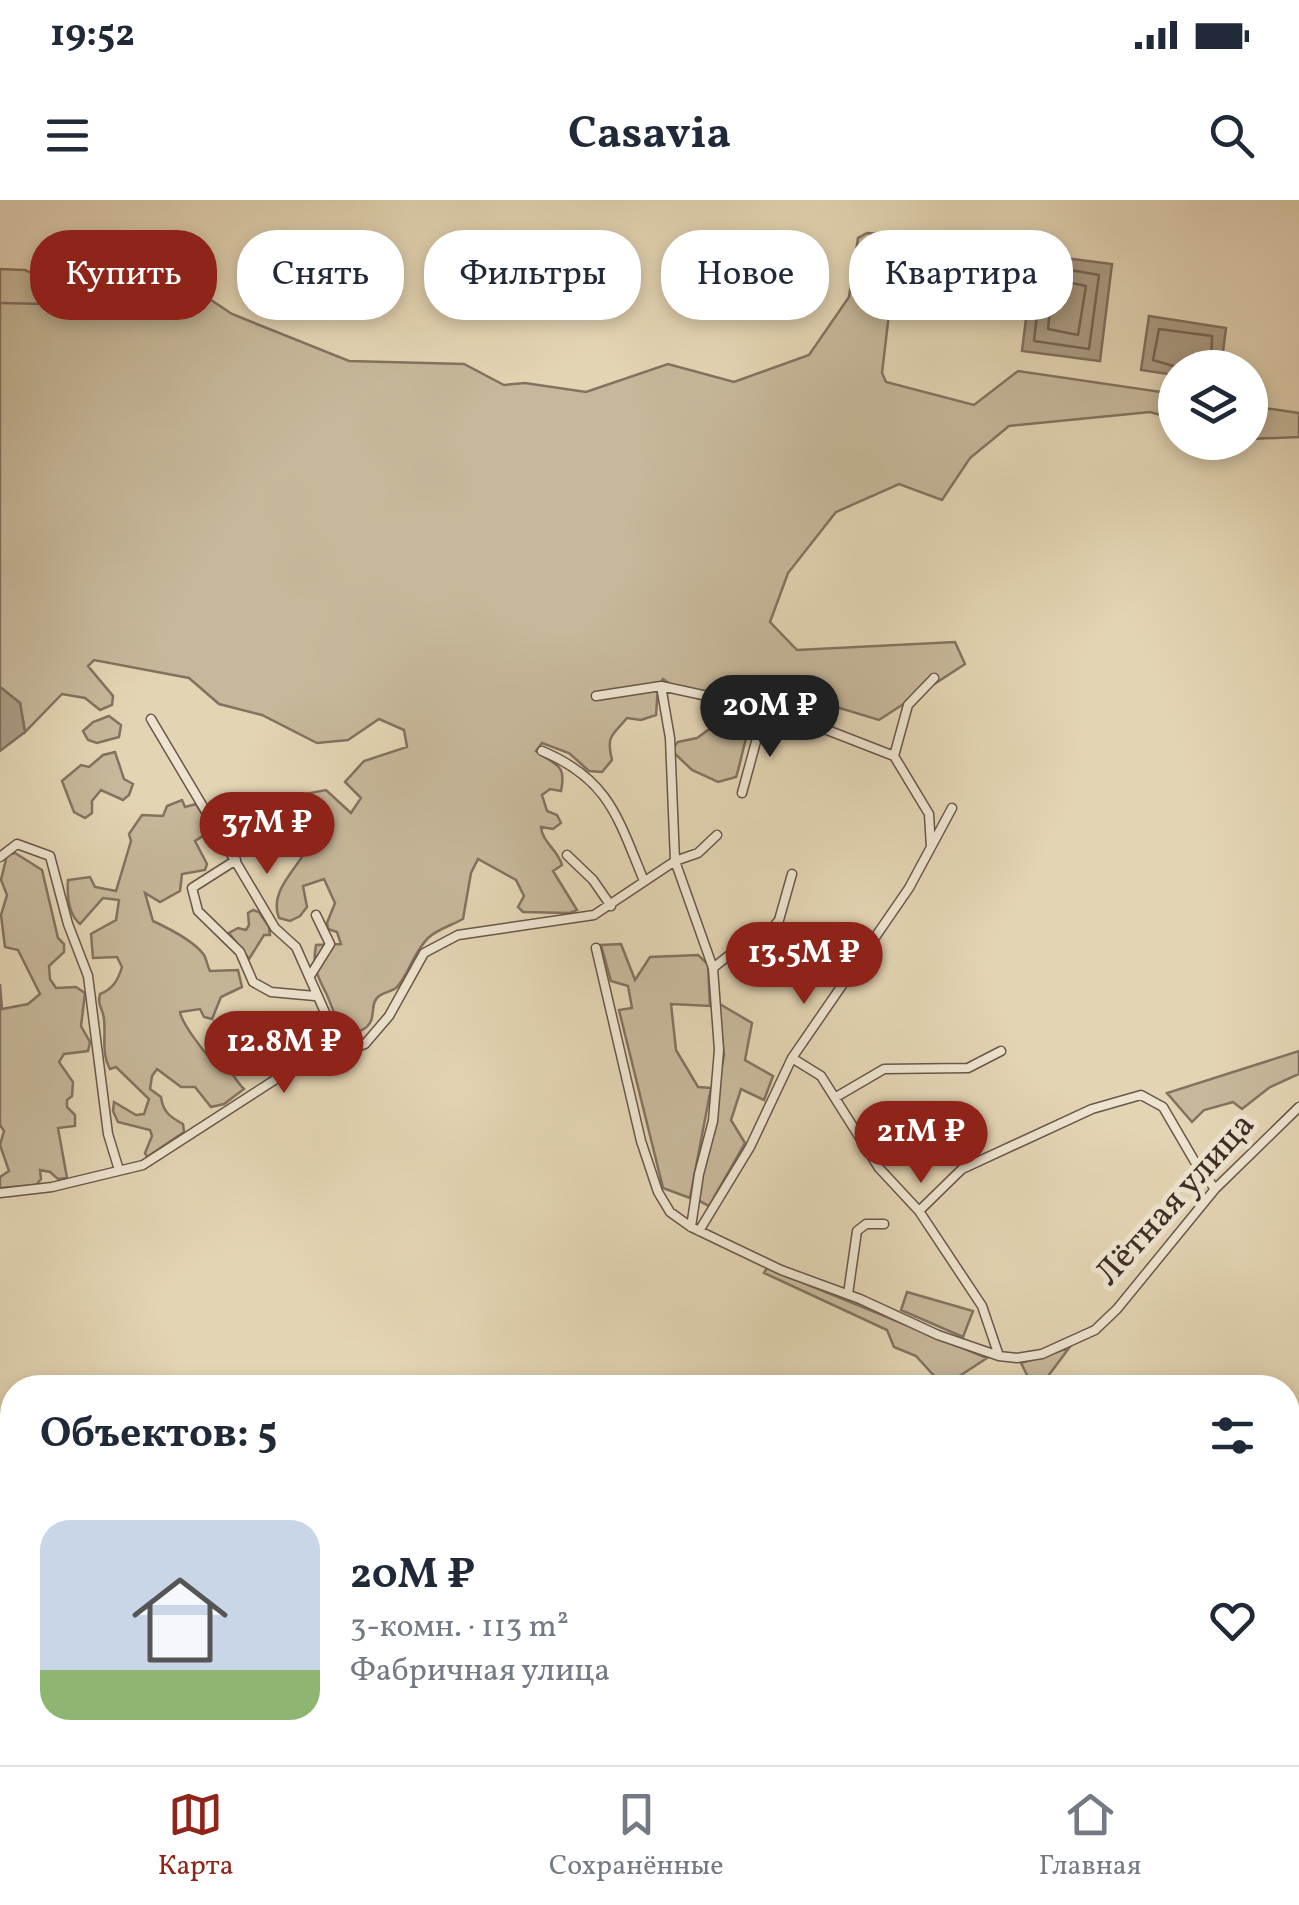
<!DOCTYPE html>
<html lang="ru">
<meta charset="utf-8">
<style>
body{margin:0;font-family:Vollkorn,serif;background:#f2f2f3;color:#1f2937;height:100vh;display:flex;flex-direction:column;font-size:38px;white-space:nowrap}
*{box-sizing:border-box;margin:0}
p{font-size:32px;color:#747a83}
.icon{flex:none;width:55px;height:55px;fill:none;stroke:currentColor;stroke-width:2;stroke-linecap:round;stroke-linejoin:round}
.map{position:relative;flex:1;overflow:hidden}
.details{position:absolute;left:0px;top:1175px;width:1300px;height:390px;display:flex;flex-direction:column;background:#fff;border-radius:40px 40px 0 0;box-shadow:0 5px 15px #0003}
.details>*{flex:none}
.banner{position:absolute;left:30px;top:30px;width:1240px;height:90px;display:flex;gap:20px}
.buttons{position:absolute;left:1158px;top:150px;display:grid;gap:20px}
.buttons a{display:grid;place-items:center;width:110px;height:110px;border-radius:50%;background:#fff;box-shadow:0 5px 15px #0003;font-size:50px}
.price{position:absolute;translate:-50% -85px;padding:0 22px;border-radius:35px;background:#8f2418;color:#fff;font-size:32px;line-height:65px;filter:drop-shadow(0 2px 5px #0008)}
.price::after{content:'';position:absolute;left:50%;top:60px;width:30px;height:22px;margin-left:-15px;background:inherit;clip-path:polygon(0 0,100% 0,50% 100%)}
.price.on{background:#222;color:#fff}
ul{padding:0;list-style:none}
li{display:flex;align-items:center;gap:30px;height:250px;padding:0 40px}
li+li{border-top:2px solid #e0e1e3}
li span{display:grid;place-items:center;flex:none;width:280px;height:200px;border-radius:30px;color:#555}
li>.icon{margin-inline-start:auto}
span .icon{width:120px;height:120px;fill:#fffc;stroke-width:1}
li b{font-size:42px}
h2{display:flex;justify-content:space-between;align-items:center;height:120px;padding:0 40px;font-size:42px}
.chip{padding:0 35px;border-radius:40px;background:#fff;box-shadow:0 5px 15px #0003;font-size:35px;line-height:90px}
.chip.on{background:#8f2418;color:#fff}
.status{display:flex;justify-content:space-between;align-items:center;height:70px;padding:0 50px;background:#fff;direction:ltr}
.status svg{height:28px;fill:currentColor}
header{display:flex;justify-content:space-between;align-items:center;height:130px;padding:0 40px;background:#fff;font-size:45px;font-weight:700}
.tab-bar{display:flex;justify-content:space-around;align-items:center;height:140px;border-top:2px solid #e0e1e3;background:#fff;font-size:28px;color:#747a83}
.tab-bar a{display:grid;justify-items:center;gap:5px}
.tab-bar .on{color:#8f2418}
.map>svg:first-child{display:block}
.green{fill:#c7b89b;stroke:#837261;stroke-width:2.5}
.water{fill:#ab9b83;stroke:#806f5e;stroke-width:2.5}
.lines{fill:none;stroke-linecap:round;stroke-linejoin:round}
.shore{stroke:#756455;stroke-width:2.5}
.stream{stroke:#806f5e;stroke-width:2.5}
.street-casing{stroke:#68574a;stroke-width:11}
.street{stroke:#ede3ce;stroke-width:8}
.labels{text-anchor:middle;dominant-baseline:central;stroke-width:10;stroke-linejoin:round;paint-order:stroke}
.street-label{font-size:35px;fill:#3f2d27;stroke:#ede3ce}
</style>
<div class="status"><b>19:52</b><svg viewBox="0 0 49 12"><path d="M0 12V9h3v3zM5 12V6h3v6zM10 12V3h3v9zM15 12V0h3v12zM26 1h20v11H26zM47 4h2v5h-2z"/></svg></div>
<header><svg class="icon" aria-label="menu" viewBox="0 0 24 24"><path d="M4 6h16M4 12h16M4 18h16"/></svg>Casavia<svg class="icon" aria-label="search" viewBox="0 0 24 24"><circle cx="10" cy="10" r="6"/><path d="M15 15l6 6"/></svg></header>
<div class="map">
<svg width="1299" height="1565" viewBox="0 0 1299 1565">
<rect width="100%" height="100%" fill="#e3d4b3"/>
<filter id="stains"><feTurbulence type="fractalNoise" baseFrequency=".002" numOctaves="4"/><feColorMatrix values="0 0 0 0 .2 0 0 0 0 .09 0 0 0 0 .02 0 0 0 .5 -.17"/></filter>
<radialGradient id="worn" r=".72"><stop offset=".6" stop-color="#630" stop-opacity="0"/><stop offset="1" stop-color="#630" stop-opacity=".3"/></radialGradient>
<!-- green -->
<path class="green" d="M 867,33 L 882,34 L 891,40 L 895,63 L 882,173 L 886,182 L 974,205 L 1018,171 L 1175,194 L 1175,219 L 1150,212 L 1009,226 L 970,258 L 942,300 L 899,284 L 836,312 L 788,373 L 770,422 L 797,450 L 955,442 L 965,464 L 879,520 L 790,493 C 783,512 764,506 753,522 C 744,536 742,560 736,577 L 718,582 L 692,570 L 671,550 L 678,542 L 697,538 L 711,528 L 730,524 L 743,516 L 720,504 L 686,495 L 663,479 L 658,487 L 656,515 L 641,520 L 627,518 C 612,536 606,535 612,560 L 602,572 L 589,571 L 569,553 L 542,543 L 536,551 C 555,566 567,563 561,591 L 550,589 L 542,595 L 547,611 L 557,615 L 561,623 L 553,629 L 541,627 C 542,642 558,650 562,665 L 553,671 L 577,710 L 570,713 L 523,712 L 518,707 L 524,696 L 516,680 L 478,659 L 471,673 L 463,719 C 452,725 436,730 428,738 C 414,752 410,771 398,786 C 393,792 383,792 378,797 C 367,806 382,826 354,833 C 331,819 336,813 326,793 C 317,775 312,767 316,745 L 341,744 L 337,732 L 328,729 L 327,723 L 335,703 L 324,679 L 303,686 L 307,707 L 300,716 L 290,721 L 279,718 C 267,688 304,665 311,639 L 299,614 L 305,594 L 326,590 L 351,613 L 361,598 L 345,582 L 364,561 L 407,547 L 404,530 L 379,519 L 348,540 L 317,543 L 262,515 L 219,504 L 189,478 L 94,460 L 88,466 L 113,496 L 112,505 L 100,510 L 85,498 L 62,494 L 25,532 L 20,503 L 0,487 L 0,69 L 25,70 L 62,88 L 141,77 L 181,80 L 232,114 L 349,161 L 464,164 L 504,185 L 525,183 L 586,192 L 668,164 L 734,182 L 809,155 L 849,97 L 858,38 Z
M 1250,206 L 1299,213 L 1299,237 L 1250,239 Z
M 109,516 L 121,525 L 119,537 L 97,543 L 88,540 L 83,531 L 93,522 Z
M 115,552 L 124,579 L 133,584 L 129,595 L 123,600 L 101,590 L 92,601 L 92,613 L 85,618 L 74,612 L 62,581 L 81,565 L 89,567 L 103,555 Z
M 182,600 L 185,607 L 196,604 L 209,625 L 208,633 L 195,641 L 207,664 L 205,670 L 182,674 L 180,691 L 160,702 L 145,693 L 153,721 C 168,728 195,742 204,755 C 207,760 207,766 210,771 L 238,770 L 242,787 L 221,797 L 212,819 L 204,817 L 200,809 L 180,812 C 182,824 204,852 214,863 C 230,863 234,880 244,889 L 224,904 L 211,907 L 195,887 L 181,887 L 157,869 L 152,876 L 150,889 L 161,897 C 163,912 170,917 183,924 L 184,932 L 147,957 L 145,953 L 152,936 L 150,930 L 118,922 L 113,911 L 114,902 L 136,915 L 144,914 L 149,899 L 116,867 L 110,869 C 101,853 106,836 104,819 C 103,808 97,806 100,794 C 113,789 118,780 122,767 L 117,757 L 93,758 L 91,734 L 116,720 L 119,700 L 103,698 L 80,724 C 68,714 67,695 68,680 L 90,677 L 95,687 L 116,691 L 131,641 L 129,634 L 142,615 L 163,616 L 167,606 Z
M 15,653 L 42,670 L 58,738 L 64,744 L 64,752 L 49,766 L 50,779 L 56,788 L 76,787 L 85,793 L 81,826 L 90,842 L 88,851 L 64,854 L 59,862 L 73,882 L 72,896 L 67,900 L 67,907 L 75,915 L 75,926 L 58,928 L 67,978 L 58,979 L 50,972 L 40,970 L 41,979 L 36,985 L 0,988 L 0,977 L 9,971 L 0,945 L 4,931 L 0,925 L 0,784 L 2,809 L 28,804 L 40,794 L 18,750 L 5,747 L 1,715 L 7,695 L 1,680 L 7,655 Z
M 253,710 L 259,712 L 269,727 L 270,735 L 264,735 L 249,759 L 229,733 L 238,728 L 246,730 L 249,725 L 248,713 Z
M 621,744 L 635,780 L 650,757 L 698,755 L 708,764 L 710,806 L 671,804 L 676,850 L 698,887 L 711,888 L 690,998 L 663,988 L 619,810 L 632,808 L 628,786 L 611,781 L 601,745 Z
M 718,803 L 752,823 L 745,860 L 773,876 L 764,900 L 741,889 L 731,920 L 745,943 L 709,1006 L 698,1000 L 724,855 Z
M 1299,851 L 1299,874 L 1270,887 L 1242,909 L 1233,902 L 1204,910 L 1192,922 L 1167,893 Z
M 767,1068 L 987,1158 L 955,1179 L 937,1179 L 916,1156 L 894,1147 L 887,1130 L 764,1073 Z
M 907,1092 L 973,1111 L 963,1137 L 901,1110 Z
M 1069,1148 L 1040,1187 L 1033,1187 L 1021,1163 Z"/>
<!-- water -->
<path class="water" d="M 1034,54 L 1112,64 L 1100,161 L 1022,151 Z
M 1149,116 L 1226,128 L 1221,167 L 1175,168 L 1175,175 L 1141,170 Z
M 0,487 L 20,503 L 25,532 L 0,551 Z"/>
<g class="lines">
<!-- shore -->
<path class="shore" d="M 1048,66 L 1099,75 L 1089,149 L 1034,141 L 1042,70 Z
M 1058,80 L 1086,86 L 1078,135 L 1048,129 L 1053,84 Z
M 1180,168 L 1153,160 L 1159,129 L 1212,136 L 1211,168"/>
<!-- stream -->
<path class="stream" d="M 0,103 L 47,104"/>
<!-- street casing -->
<g class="street-casing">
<path id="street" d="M 661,486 L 670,538 L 675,661 L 713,768 L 719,850 L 713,921 L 699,974 L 691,1027
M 596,496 L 661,486 L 749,505 L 763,516 L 786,514 L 894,556 L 929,614 L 931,647
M 151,519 L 275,728 L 296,747 L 343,853
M 542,551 C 609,579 618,618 644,681
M 894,556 L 908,505 L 934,478
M 742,593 L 763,516
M 567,655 L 593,680 L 611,706
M 0,657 L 17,644 L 50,656 L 68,724 L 88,776 L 108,934 L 119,970
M 236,660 L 192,688 L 198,711 L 240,752 L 253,782 L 271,792 L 315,796
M 596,748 L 641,941 L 658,992 L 670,1012 L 691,1027 L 781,1070 L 860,1099 L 938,1135 L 999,1156 L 1017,1158 L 1042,1154 L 1095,1130 L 1117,1109 L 1215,989 L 1299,907
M 713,768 L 733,752 L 753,753 L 779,720 L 792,674
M 310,776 L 330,744 L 316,715
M 792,858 L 821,876 L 879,968 L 919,1011 L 982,1106 L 999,1156
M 836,897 L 884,869 L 968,868 L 1001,851
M 0,993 L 52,987 L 143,965 L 287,872 L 365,844 L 389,816 L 424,753 L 458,735 L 594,715 L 675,661 L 698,653 L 717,635
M 919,1011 L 962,969 L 1092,909 L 1141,895 L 1163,907 L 1195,962 L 1215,989
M 699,1031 L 750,947 L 792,858 L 909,688 L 952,608
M 848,1094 L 857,1031 L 866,1024 L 884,1024
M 1072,1552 L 1076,1565
M 151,1565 L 151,1552"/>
</g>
<!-- street -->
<use href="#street" class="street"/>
</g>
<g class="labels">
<!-- street labels -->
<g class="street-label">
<text transform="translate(1176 1000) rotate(-48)">Лётная улица</text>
</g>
</g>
<rect width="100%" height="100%" filter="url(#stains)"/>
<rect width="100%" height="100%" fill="url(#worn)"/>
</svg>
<div class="buttons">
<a><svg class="icon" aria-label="layers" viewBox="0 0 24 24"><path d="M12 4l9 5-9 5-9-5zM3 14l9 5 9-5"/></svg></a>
</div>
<b class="price on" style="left:770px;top:560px">20M ₽</b>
<b class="price" style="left:267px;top:677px">37M ₽</b>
<b class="price" style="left:804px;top:807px">13.5M ₽</b>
<b class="price" style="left:284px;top:896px">12.8M ₽</b>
<b class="price" style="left:921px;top:986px">21M ₽</b>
<div class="banner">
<a class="chip on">Купить</a>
<a class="chip">Снять</a>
<a class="chip">Фильтры</a>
<a class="chip">Новое</a>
<a class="chip">Квартира</a>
</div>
<section class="details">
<h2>Объектов: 5<svg class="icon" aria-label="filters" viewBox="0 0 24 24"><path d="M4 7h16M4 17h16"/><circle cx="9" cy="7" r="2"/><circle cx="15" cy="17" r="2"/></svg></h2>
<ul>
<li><span style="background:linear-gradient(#c9d6e8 75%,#8fb573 0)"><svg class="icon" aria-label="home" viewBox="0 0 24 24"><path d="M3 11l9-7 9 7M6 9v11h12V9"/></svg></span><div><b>20M ₽</b><p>3-комн. · 113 m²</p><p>Фабричная улица</p></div><svg class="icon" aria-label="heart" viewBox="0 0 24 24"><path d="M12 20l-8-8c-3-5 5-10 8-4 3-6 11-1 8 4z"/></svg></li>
</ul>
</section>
</div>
<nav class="tab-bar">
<a class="on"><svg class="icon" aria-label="map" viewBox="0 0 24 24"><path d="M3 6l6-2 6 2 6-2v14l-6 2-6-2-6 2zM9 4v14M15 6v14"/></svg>Карта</a>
<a><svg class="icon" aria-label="saved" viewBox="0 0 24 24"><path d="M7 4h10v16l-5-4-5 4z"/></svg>Сохранённые</a>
<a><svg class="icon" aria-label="home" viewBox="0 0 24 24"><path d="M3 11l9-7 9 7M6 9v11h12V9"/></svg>Главная</a>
</nav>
